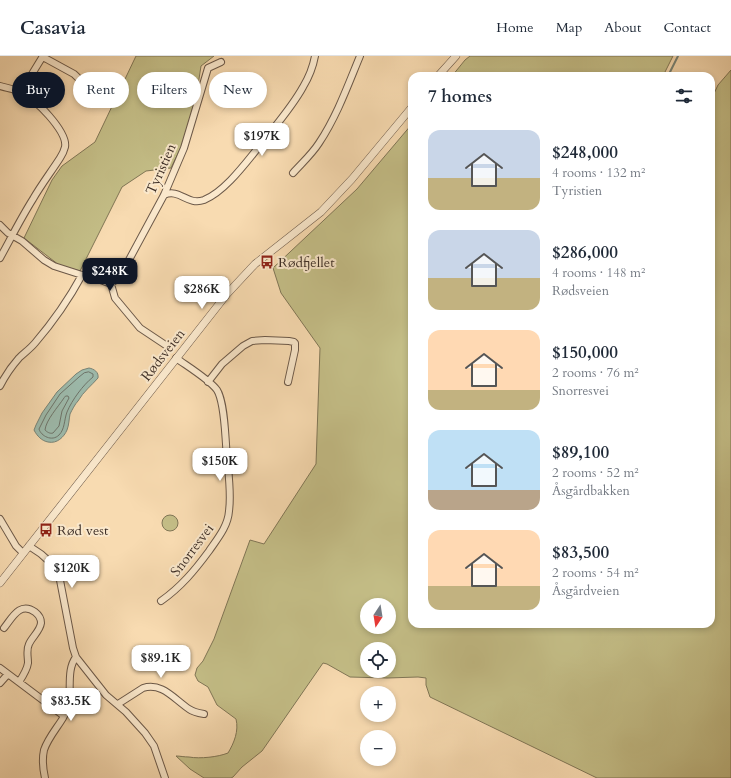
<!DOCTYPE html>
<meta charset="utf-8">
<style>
body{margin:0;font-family:Cardo,serif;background:#f6f6f7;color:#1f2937;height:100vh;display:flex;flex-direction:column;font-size:15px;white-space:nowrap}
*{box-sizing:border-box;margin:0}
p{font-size:13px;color:#747a83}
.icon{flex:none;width:22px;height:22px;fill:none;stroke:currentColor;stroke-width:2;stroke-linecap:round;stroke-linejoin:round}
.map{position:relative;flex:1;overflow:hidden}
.details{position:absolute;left:408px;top:16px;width:307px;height:556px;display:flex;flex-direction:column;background:#fff;border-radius:12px;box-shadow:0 2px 6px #0003}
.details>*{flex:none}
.banner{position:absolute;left:12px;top:16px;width:336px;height:36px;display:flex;gap:8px}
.needle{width:26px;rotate:192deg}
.fabs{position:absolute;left:360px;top:542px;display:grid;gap:8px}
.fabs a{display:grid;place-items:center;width:36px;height:36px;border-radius:50%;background:#fff;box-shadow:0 2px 6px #0003;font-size:20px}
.price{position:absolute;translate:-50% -34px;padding:0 9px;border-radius:8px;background:#fff;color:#222;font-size:13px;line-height:26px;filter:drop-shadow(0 1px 2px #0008)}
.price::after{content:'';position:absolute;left:50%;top:24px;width:12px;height:9px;margin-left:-6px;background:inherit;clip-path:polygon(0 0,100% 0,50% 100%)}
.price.on{background:#111827;color:#fff}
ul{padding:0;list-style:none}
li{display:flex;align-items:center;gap:12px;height:100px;padding:0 20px}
li span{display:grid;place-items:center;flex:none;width:112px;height:80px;border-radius:12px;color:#555}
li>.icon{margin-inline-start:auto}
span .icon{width:48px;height:48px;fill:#fffc;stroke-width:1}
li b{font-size:17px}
h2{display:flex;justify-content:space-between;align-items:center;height:48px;padding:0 20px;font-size:17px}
.pill{padding:0 14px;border-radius:18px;background:#fff;box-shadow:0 2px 6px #0003;font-size:14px;line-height:36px}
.pill.on{background:#111827;color:#fff}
header{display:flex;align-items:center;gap:24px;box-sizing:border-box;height:56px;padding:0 20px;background:#fff;border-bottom:1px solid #e0e1e3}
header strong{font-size:19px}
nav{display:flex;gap:22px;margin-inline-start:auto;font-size:14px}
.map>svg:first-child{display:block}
.green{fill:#c4be87;stroke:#807656;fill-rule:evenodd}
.water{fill:#9dbbad;stroke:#778377}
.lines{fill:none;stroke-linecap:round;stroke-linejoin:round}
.shore{stroke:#6d746a;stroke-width:1}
.stream{stroke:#778377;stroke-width:2}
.minor-casing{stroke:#6c5949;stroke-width:8}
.tertiary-casing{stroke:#6c5949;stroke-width:8}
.minor{stroke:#fae8cc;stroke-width:6}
.tertiary{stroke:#fae8cc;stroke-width:7}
.labels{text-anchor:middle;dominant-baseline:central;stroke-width:4;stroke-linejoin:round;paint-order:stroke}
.street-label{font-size:14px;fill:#3d2e26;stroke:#fae8cc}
.poi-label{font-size:14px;fill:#3d2e26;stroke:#fae8cc;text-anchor:start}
</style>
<header>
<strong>Casavia</strong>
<nav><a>Home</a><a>Map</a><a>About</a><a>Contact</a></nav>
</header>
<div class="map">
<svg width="731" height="722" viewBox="0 0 731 722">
<rect width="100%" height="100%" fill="#f8dbb1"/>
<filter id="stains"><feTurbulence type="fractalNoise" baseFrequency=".005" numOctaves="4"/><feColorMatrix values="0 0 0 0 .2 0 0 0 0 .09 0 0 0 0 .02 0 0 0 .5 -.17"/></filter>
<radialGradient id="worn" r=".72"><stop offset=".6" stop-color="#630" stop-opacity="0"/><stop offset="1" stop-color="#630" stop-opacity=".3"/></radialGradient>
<!-- green -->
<path class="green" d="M 136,0 L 214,0 L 201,10 C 198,28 196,48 191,66 C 186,82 178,97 171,112 L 146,115 L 122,131 L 80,215 L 59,209 L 24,182 L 52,124 L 62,110 L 95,86 Z
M 470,0 L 673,0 L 663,20 L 452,20 L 465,4 Z
M 731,14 L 731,722 L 597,722 L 430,641 L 426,629 L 426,622 L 418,621 L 387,622 L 350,621 L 327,608 L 323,607 L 262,695 L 242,711 L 233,721 L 231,722 L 204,722 L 190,713 L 176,700 C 180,700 184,701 189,701 C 200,703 218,701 228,697 C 234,687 239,675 236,663 L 217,649 L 208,631 L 198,625 L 195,619 L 197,612 L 203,605 L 214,583 L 250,484 L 264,488 L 316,408 L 320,292 L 281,237 L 273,212 L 357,133 L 412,68 L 412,568 L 711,568 L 711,44 L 718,29 ZM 367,549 L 389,549 L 389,571 L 367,571 ZM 367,593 L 389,593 L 389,615 L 367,615 Z
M162 467a8 8 0 1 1 16 0a8 8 0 1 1-16 0Z"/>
<!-- water -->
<path class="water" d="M 89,312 C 94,313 99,316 98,322 C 92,329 83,336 78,345 C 75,348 72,354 70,358 C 69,363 69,369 67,374 C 64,381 57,388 48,386 C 42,385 37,380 34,374 L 36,369 L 42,357 L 57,336 L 76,318 L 82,314 Z"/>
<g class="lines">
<!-- shore -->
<path class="shore" d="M 89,316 L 93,318 L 93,321 C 83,329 72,344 67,356 C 64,364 65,373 59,379 C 52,386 41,380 39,373 L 46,359 L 60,338 L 79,321 L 84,317 Z
M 66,340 L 68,340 L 69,342 L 62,355 L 59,370 L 53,377 C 50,378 47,376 45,374 C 46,364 58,351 64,342 Z"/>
<!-- stream -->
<path class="stream" d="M 668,20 L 678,0"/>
<!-- minor casing -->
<g class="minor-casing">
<path id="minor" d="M 43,1 L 74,18 L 102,45
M 0,30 C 7,32 14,33 21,36 C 34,41 68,76 65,91 C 64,95 62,99 60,102 C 51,116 41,129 33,143 C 21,162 11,182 0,202
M 21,36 L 43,0
M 293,117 C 302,107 312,98 319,87 C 337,60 348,29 360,0
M 164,139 C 180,132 187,150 204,144 C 226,135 247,105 262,87 C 276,69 292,51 303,31 C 309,21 313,11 315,0
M 0,169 L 8,177 L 22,185 L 44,204 L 54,210 L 82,219 L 98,223 L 111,228 C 116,224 119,220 123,215 L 164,139 L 184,92 L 208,12 L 221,6
M 111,228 L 115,242 L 140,272 L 167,290
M 208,326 L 222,308 L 243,290 L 252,285 L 265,284 L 289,285 L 294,286 L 295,287 L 295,294 L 288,326
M 0,330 C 5,320 11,311 19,302 C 24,297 30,293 35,287 C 53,266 69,243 82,219
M 0,463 L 16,490 L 23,497
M 29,490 L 41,498 L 52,508 L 59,519 L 73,592 L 76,601 L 106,639 L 126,656 L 145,677 L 154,690 L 165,722
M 161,545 C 181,531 195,514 209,495 C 218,482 228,470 229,455 C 232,434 227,409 226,388 C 225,375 224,345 217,334 C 210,324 187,310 176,302
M 4,572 C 12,562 20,545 35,556 C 39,559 41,562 41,567 C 40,575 32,581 29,588 C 26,594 28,600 28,607 C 27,614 23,620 19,626
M 0,612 L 64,660
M 0,627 L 8,618
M 118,648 L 143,632 C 162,626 174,643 189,653 C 193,656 198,657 204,658
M 45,722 C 43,713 42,703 44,694 C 48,682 57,672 63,662 C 66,656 68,650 69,644 C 71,630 67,613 76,601"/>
</g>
<!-- tertiary casing -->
<g class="tertiary-casing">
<path id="tertiary" d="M 438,20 L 456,0
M 0,527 L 227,238 L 255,208 L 321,156 L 352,123 L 412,51"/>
</g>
<!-- minor -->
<use href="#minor" class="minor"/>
<!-- tertiary -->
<use href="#tertiary" class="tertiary"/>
</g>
<!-- icons -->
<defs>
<g id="bus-bare" transform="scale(1.08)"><path d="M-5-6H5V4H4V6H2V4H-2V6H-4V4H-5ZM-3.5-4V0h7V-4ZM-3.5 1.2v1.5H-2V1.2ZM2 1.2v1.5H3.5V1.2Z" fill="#8f2418" stroke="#fae8cc" stroke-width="2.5" paint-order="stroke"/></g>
</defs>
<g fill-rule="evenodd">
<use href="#bus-bare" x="267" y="206"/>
<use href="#bus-bare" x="46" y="474"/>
</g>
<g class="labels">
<!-- street labels -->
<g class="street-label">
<text transform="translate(161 113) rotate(-66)">Tyristien</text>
<text transform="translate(163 299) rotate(-52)">Rødsveien</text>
<text transform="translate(192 494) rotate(-53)">Snorresvei</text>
</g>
<!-- poi labels -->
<g class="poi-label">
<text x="278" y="206">Rødfjellet</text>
<text x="57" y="474">Rød vest</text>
</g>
</g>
<rect width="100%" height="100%" filter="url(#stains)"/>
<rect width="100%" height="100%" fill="url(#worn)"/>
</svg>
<div class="fabs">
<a><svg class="needle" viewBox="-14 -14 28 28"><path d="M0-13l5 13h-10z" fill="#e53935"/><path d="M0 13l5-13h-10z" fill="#747a83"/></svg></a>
<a><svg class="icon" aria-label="locate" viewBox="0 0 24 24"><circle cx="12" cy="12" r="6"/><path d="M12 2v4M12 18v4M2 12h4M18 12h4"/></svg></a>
<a>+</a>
<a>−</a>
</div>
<b class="price" style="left:262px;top:101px">$197K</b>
<b class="price on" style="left:110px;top:236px">$248K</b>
<b class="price" style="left:202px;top:254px">$286K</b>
<b class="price" style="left:220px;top:426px">$150K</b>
<b class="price" style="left:72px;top:533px">$120K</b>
<b class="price" style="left:161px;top:623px">$89.1K</b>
<b class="price" style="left:71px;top:666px">$83.5K</b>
<div class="banner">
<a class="pill on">Buy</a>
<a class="pill">Rent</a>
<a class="pill">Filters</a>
<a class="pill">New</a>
</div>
<section class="details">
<h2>7 homes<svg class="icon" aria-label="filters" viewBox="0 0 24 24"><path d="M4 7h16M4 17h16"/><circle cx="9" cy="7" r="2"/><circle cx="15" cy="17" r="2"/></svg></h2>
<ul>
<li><span style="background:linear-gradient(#c9d6e8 60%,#c2b280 0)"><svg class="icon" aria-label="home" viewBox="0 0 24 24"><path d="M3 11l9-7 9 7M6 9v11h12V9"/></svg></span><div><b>$248,000</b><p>4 rooms · 132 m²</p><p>Tyristien</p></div></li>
<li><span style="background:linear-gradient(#c9d6e8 60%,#c2b280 0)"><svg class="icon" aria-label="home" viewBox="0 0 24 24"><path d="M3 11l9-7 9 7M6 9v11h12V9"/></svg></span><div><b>$286,000</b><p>4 rooms · 148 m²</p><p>Rødsveien</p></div></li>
<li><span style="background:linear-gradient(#ffd9b3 75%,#c2b280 0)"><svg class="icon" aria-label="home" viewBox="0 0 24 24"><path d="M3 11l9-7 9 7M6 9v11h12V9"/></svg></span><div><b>$150,000</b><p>2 rooms · 76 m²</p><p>Snorresvei</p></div></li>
<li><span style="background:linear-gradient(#bfe0f5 75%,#b9a48a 0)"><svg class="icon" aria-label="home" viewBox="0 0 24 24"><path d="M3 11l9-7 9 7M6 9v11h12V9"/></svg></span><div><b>$89,100</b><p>2 rooms · 52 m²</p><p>Åsgårdbakken</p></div></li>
<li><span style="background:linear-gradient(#ffd9b3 70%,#c2b280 0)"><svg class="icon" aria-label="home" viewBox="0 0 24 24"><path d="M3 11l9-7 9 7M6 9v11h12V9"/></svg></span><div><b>$83,500</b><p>2 rooms · 54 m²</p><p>Åsgårdveien</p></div></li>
</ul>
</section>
</div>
